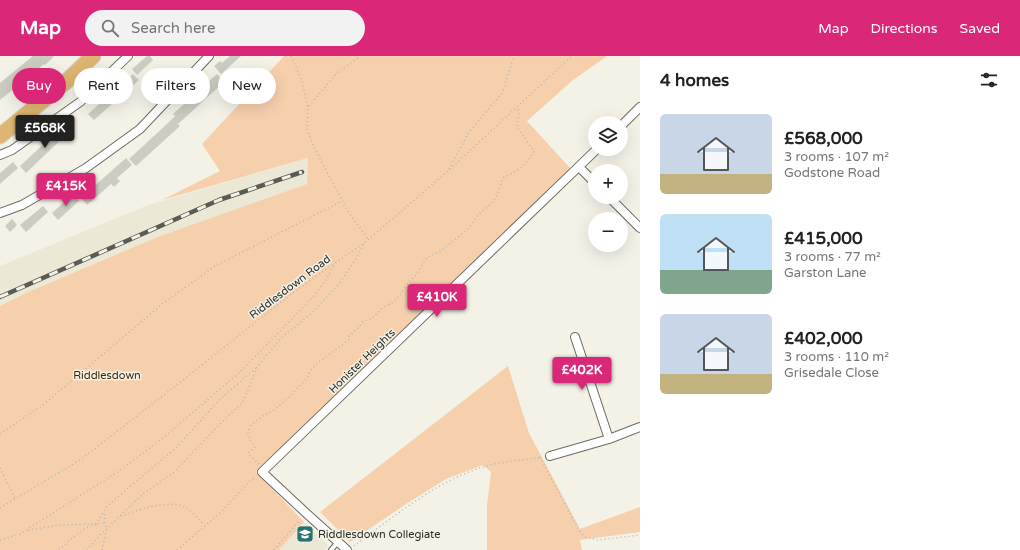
<!DOCTYPE html>
<meta charset="utf-8">
<style>
body{margin:0;font-family:"Varela Round",sans-serif;background:#f2f2f2;color:#222;height:100vh;display:flex;flex-direction:column;font-size:15px;white-space:nowrap}
*{box-sizing:border-box;margin:0}
p{font-size:13px;color:#767676}
.icon{flex:none;width:22px;height:22px;fill:none;stroke:currentColor;stroke-width:2;stroke-linecap:round;stroke-linejoin:round}
.map{position:relative;flex:1;overflow:hidden}
.drawer{display:flex;flex-direction:column;background:#fff;width:380px}
.drawer>*{flex:none}
.banner{position:absolute;left:12px;top:12px;width:380px;height:36px;display:flex;gap:8px}
.buttons{position:absolute;left:588px;top:60px;display:grid;gap:8px}
.buttons a{display:grid;place-items:center;width:40px;height:40px;border-radius:50%;background:#fff;box-shadow:0 4px 16px #0002;font-size:20px}
.price{position:absolute;translate:-50% -34px;padding:0 9px;border-radius:4px;background:#db2777;color:#fff;font-size:13px;line-height:26px;filter:drop-shadow(0 1px 2px #0008)}
.price::after{content:'';position:absolute;left:50%;top:24px;width:12px;height:9px;margin-left:-6px;background:inherit;clip-path:polygon(0 0,100% 0,50% 100%)}
.price.active{background:#222;color:#fff}
ul{padding:0;list-style:none}
li{display:flex;align-items:center;gap:12px;height:100px;padding:0 20px}
li span{display:grid;place-items:center;flex:none;width:112px;height:80px;border-radius:6px;color:#555}
li>.icon{margin-inline-start:auto}
span .icon{width:48px;height:48px;fill:#fffc;stroke-width:1}
li b{font-size:17px}
h2{display:flex;justify-content:space-between;align-items:center;height:48px;padding:0 20px;font-size:17px}
.pill{padding:0 14px;border-radius:18px;background:#fff;box-shadow:0 4px 16px #0002;font-size:14px;line-height:36px}
.pill.active{background:#db2777;color:#fff}
header{display:flex;align-items:center;gap:24px;box-sizing:border-box;height:56px;padding:0 20px;background:#db2777;color:#fff}
header strong{font-size:19px}
nav{display:flex;gap:22px;margin-inline-start:auto;font-size:14px}
.search{width:280px;height:36px;background:#f2f2f2;display:flex;align-items:center;gap:10px;box-sizing:border-box;padding:0 14px;border-radius:22px;color:#767676;font-size:15px}
main{display:flex;flex:1;min-height:0}
.map>svg:first-child{display:block}
.built{fill:#ebe8d5}
.green{fill:#f6cfad}
.building{fill:#cbcdc2}
.lines{fill:none;stroke-linecap:round;stroke-linejoin:round}
.lane-casing{stroke:#6c6a61;stroke-width:6}
.street-casing{stroke:#6c6a61;stroke-width:10}
.highway-casing{stroke:#d1d1d0;stroke-width:17}
.path{stroke:#b8b7ae;stroke-width:1.5;stroke-dasharray:1 3;stroke-linecap:butt}
.lane{stroke:#fff;stroke-width:4}
.street{stroke:#fff;stroke-width:8}
.highway{stroke:#deb671;stroke-width:15}
.rail-casing{stroke:#5b5a54;stroke-width:4.5}
.rail{stroke:#f4f2e7;stroke-width:3;stroke-dasharray:9;stroke-linecap:butt}
.labels{text-anchor:middle;dominant-baseline:central;stroke-width:3;stroke-linejoin:round;paint-order:stroke}
.street-label{font-size:11px;fill:#2d2d28;stroke:#f4f2e7}
.park-label{font-size:11px;fill:#422302;stroke:#f4f2e7}
.poi-label{font-size:11px;fill:#2d2d28;stroke:#f4f2e7;text-anchor:start}
</style>
<header>
<strong>Map</strong>
<div class="search"><svg class="icon" aria-label="search" viewBox="0 0 24 24"><circle cx="10" cy="10" r="6"/><path d="M15 15l6 6"/></svg>Search here</div>
<nav><a>Map</a><a>Directions</a><a>Saved</a></nav>
</header>
<main>
<div class="map">
<svg width="640" height="494" viewBox="0 0 640 494">
<rect width="100%" height="100%" fill="#f4f2e7"/>
<!-- built -->
<path class="built" d="M 309,102 L 307,128 L 160,180 L 0,253 L 0,210 L 148,149 Z
M 304,466 L 328,489 L 325,494 L 279,494 Z"/>
<!-- green -->
<path class="green" d="M 284,0 L 607,0 L 573,24 L 527,65 L 570,112 L 256,416 L 304,466 L 279,494 L 0,494 L 0,250 L 26,237 L 160,180 L 307,128 L 308,102 L 162,144 L 220,115 L 202,88 Z
M 508,310 L 529,377 L 580,473 L 640,451 L 640,476 L 580,484 L 582,494 L 487,494 L 487,449 L 491,416 L 483,409 L 446,423 L 406,448 L 350,486 L 320,456 Z"/>
<!-- building -->
<path class="building" d="M 33,0 L 54,0 L 45,9 L 44,8 L 0,44 L 0,27 Z
M 147,0 L 150,0 L 153,4 L 137,19 L 132,13 Z
M 230,0 L 241,0 L 221,18 L 214,10 L 220,5 L 222,7 Z
M 133,18 L 139,24 L 94,64 L 88,58 Z
M 217,18 L 224,26 L 178,68 L 180,70 L 136,110 L 129,103 L 168,67 L 175,60 L 173,58 Z
M 64,69 L 70,75 L 26,117 L 20,110 Z
M 126,102 L 132,109 L 117,122 L 120,125 L 114,131 L 111,128 L 87,149 L 81,142 Z
M 13,106 L 18,112 L 0,128 L 0,117 Z
M 73,138 L 79,145 L 58,164 L 52,157 Z
M 43,150 L 48,156 L 26,176 L 20,169 Z
M 12,163 L 17,169 L 10,176 L 5,170 Z"/>
<g class="lines">
<!-- lane casing -->
<g class="lane-casing">
<path id="lane" d="M 331,494 L 338,486"/>
</g>
<!-- street casing -->
<g class="street-casing">
<path id="street" d="M 621,70 L 640,51
M 0,99 L 12,94 L 80,46 L 128,0
M 579,111 L 595,127
M 609,141 L 640,172
M 0,157 L 22,149 L 86,112 L 140,73 L 209,0
M 575,281 L 609,383
M 550,400 L 609,383 L 640,371
M 347,494 L 306,457 L 262,416 L 597,93"/>
</g>
<!-- highway casing -->
<g class="highway-casing">
<path id="highway" d="M 0,80 L 68,24 L 93,0"/>
</g>
<!-- path -->
<path class="path" d="M 291,0 L 301,23 L 308,51 L 307,73 L 313,89 L 347,154 L 368,183
M 309,50 L 337,17 L 360,0
M 449,113 L 469,76 L 502,37 L 514,0
M 0,378 L 43,349 L 161,249 L 215,210 L 342,145
M 540,401 L 579,474 L 585,481 L 598,484 L 640,479
M 259,408 L 248,397 L 255,391 L 250,384 L 248,377 L 250,370 L 263,360 L 274,354 L 287,343 L 308,321 L 310,315 L 316,308 L 349,284 L 349,280 L 359,271 L 363,265 L 371,263 L 384,251 L 395,245 L 410,225 L 416,219 L 427,201 L 441,195 L 469,172 L 478,159 L 493,146 L 497,139 L 503,122 C 518,114 526,110 534,95 L 517,71 L 519,59 L 518,51
M 0,412 L 15,443
M 0,452 L 80,404 L 178,328 L 291,238 L 368,184 L 448,115 L 572,0
M 121,460 C 139,454 169,442 186,452 C 193,456 199,463 204,469
M 28,474 L 60,469 L 96,468 L 107,450 L 177,391 L 218,345 L 256,312
M 0,484 L 20,478 L 122,413 L 164,381 L 240,316 L 285,270 L 314,240 L 326,224 L 334,209
M 354,490 C 396,459 438,423 490,409 C 507,405 525,404 542,401
M 59,494 C 74,481 85,468 105,467
M 87,494 L 100,479 L 144,437 L 173,417 L 218,370 L 243,346 L 257,311 L 282,281 L 312,257 L 338,229 L 354,206 L 364,188
M 102,494 L 107,472 L 105,467 L 104,455
M 177,494 L 220,457 L 251,424 L 255,422
M 274,494 L 300,464"/>
<!-- lane -->
<use href="#lane" class="lane"/>
<!-- street -->
<use href="#street" class="street"/>
<!-- highway -->
<use href="#highway" class="highway"/>
<!-- rail casing -->
<g class="rail-casing">
<path id="rail" d="M 0,241 L 219,144 L 302,116"/>
</g>
<!-- rail -->
<use href="#rail" class="rail"/>
</g>
<!-- icons -->
<defs>
<g id="school-square" transform="scale(0.9)"><rect x="-9" y="-9" width="18" height="18" rx="4" fill="#29726e" stroke="#f4f2e7"/><path d="M0-5L7-2L0 1L-7-2ZM-4 1L0 2.5L4 1V4Q0 6-4 4Z" fill="#fff"/></g>
</defs>
<g fill-rule="evenodd">
<use href="#school-square" x="305" y="478"/>
</g>
<g class="labels">
<!-- street labels -->
<g class="street-label">
<text transform="translate(290 231) rotate(-37)">Riddlesdown Road</text>
<text transform="translate(362 305) rotate(-44)">Honister Heights</text>
</g>
<!-- park labels -->
<g class="park-label">
<text x="107" y="319">Riddlesdown</text>
</g>
<!-- poi labels -->
<g class="poi-label">
<text x="318" y="478">Riddlesdown Collegiate</text>
</g>
</g>
</svg>
<div class="buttons">
<a><svg class="icon" aria-label="layers" viewBox="0 0 24 24"><path d="M12 4l9 5-9 5-9-5zM3 14l9 5 9-5"/></svg></a>
<a>+</a>
<a>−</a>
</div>
<b class="price active" style="left:45px;top:93px">£568K</b>
<b class="price" style="left:66px;top:151px">£415K</b>
<b class="price" style="left:437px;top:262px">£410K</b>
<b class="price" style="left:582px;top:335px">£402K</b>
<div class="banner">
<a class="pill active">Buy</a>
<a class="pill">Rent</a>
<a class="pill">Filters</a>
<a class="pill">New</a>
</div>
</div>
<section class="drawer">
<h2>4 homes<svg class="icon" aria-label="filters" viewBox="0 0 24 24"><path d="M4 7h16M4 17h16"/><circle cx="9" cy="7" r="2"/><circle cx="15" cy="17" r="2"/></svg></h2>
<ul>
<li><span style="background:linear-gradient(#c9d6e8 75%,#c2b280 0)"><svg class="icon" aria-label="home" viewBox="0 0 24 24"><path d="M3 11l9-7 9 7M6 9v11h12V9"/></svg></span><div><b>£568,000</b><p>3 rooms · 107 m²</p><p>Godstone Road</p></div></li>
<li><span style="background:linear-gradient(#bfe0f5 70%,#7fa58c 0)"><svg class="icon" aria-label="home" viewBox="0 0 24 24"><path d="M3 11l9-7 9 7M6 9v11h12V9"/></svg></span><div><b>£415,000</b><p>3 rooms · 77 m²</p><p>Garston Lane</p></div></li>
<li><span style="background:linear-gradient(#c9d6e8 75%,#c2b280 0)"><svg class="icon" aria-label="home" viewBox="0 0 24 24"><path d="M3 11l9-7 9 7M6 9v11h12V9"/></svg></span><div><b>£402,000</b><p>3 rooms · 110 m²</p><p>Grisedale Close</p></div></li>
</ul>
</section>
</main>
